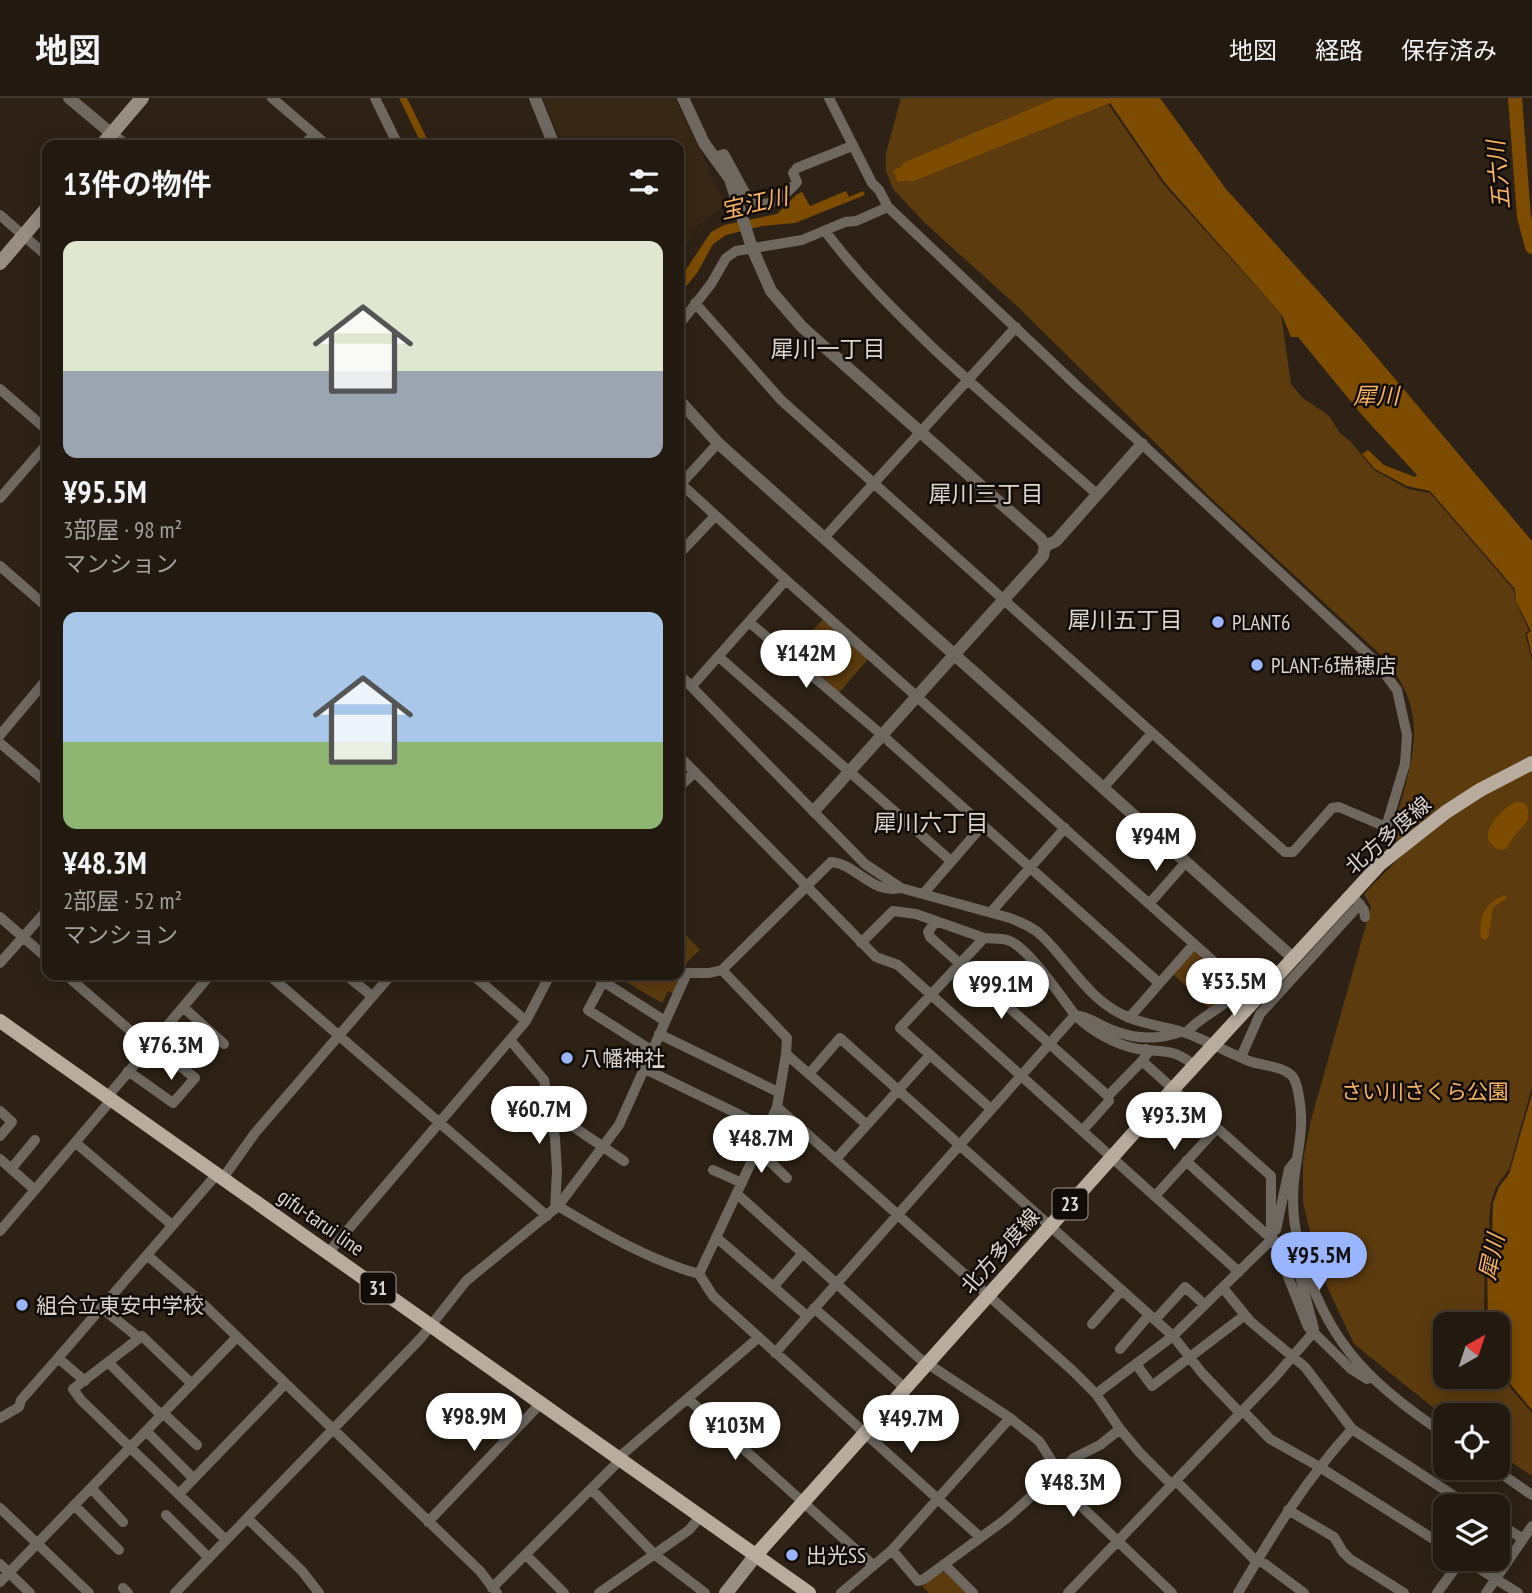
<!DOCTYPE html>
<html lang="ja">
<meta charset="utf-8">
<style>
body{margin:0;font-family:"PT Sans Narrow","Noto Sans JP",sans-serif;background:#2e271e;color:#f1f3f6;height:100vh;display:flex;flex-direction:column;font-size:26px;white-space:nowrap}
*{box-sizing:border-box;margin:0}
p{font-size:23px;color:#a2a19f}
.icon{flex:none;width:38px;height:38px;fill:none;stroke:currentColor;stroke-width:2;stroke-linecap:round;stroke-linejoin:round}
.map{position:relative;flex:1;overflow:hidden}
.side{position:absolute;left:42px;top:42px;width:642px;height:840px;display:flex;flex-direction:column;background:#221a10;border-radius:14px;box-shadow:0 4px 18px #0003,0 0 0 2px #3f3830}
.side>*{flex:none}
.needle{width:46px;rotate:39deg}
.buttons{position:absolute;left:1433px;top:1214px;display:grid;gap:14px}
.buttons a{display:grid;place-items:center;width:77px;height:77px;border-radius:14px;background:#221a10;box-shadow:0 4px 18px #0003,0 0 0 2px #3f3830;font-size:35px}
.price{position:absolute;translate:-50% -60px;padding:0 16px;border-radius:24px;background:#fff;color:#222;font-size:23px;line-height:46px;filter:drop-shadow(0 2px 4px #0008)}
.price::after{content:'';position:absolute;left:50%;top:42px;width:21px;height:16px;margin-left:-10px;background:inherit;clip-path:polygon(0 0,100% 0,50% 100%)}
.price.current{background:#9ab5fd;color:#111}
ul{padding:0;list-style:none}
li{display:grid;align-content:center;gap:14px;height:371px;padding:0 21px}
li span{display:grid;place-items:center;height:217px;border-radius:14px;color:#555}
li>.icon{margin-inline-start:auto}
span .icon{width:126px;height:126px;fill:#fffc;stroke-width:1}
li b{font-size:30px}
h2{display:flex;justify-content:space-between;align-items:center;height:84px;padding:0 21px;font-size:30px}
header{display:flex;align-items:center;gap:42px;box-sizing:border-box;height:98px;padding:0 35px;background:#221a10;border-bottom:2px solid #3f3830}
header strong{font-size:33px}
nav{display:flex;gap:38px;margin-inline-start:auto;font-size:24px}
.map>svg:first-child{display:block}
.built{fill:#372715}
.green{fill:#5c3b0f}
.water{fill:#7d4c00}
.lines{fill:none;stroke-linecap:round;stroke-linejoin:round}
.river{stroke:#7d4c00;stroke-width:14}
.minor{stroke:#6e6861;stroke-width:10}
.tertiary{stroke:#6e6861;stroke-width:12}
.secondary{stroke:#988e84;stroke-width:14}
.primary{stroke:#b8ac9f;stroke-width:14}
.poi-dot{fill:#9ab5fd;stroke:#110c07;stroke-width:2.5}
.labels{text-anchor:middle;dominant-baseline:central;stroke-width:5;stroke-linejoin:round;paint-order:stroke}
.shield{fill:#110c07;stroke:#a09992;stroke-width:2}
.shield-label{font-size:19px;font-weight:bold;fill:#ddd6ce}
.poi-label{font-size:21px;fill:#ddd6ce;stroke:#110c07;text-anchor:start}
.street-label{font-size:21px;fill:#ddd6ce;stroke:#110c07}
.park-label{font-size:21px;fill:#f9b463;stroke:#110c07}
.water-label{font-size:23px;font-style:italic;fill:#f8b363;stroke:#110c07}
.neighbourhood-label{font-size:23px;fill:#ddd6ce;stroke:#110c07}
</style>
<header>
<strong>地図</strong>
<nav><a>地図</a><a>経路</a><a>保存済み</a></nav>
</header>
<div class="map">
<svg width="1532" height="1495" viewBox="0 0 1532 1495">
<rect width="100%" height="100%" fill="#2d2215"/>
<!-- built -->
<path class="built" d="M 542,0 L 675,0 L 725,106 L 698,127 L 679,158 L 679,47 L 563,47 Z"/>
<!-- green -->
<path class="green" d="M 901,0 L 1104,0 L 1164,87 L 1281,216 L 1291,286 L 1303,300 L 1329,318 L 1340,335 L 1351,344 L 1374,372 L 1408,391 L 1430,395 L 1514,492 C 1515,507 1524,519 1529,533 L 1525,535 L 1532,562 L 1532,989 L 1509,1071 L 1496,1089 L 1491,1104 L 1489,1120 L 1490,1138 L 1485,1161 L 1484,1213 L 1485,1227 L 1446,1227 L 1446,1279 L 1498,1279 L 1498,1267 L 1512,1292 L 1532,1315 L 1532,1378 L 1498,1355 L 1498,1318 L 1445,1319 L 1354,1246 L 1318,1169 L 1303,1104 L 1303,1063 L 1311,1022 L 1371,809 L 1364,796 L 1402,757 C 1399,749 1394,740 1393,731 C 1392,722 1400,709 1402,700 C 1418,642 1424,607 1382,558 L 1214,403 L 1019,210 L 925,125 L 893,91 L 886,73 L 886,55 Z
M 824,520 L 869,560 L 839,595 L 793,554 Z
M 679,830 L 700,852 L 687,864 L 675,896 L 668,893 L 662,905 L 614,877 L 679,877 Z
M 1194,850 L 1237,888 L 1226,902 L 1209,910 L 1172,875 Z
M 940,1474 L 946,1474 L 968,1495 L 929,1495 L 922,1488 Z"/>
<!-- water -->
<path class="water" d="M 399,0 L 407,0 L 430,47 L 422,47 Z
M 1056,0 L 1160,0 L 1226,91 L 1363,243 L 1532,443 L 1532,558 L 1527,536 L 1531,533 L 1516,503 L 1515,491 L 1430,393 L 1407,388 L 1375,371 L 1362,356 L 1368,352 L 1384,367 L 1415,379 L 1417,377 L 1362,317 L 1298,239 L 1291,239 L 1282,217 L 1165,85 L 1110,5 L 911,84 L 908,82 L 898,84 L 893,73 L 902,68 L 903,65 Z
M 846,93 L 849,99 L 863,93 L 865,97 L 795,125 L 762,128 L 726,137 L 713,146 L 697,175 L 679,197 L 679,182 L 711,134 L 724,127 L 777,116 L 796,97 L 802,94 L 810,108 Z
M 1517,703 L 1526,706 C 1532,725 1526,723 1516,736 C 1512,740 1510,746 1506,751 L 1499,752 C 1497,751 1491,747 1490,745 C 1480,731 1506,708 1517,703 Z
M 1504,797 L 1507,800 L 1493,809 L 1488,840 L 1484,842 L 1481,839 C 1478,819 1485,805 1504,797 Z
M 1532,996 L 1532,1312 L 1511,1287 L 1498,1263 L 1498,1227 L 1488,1227 L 1487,1161 L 1492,1141 L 1493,1105 L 1499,1089 L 1509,1076 Z"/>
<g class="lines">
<!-- river -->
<path class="river" d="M 1515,0 L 1524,119 L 1532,149"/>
<!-- minor -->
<path class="minor" d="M 272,0 L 327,47
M 375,0 L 398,47
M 304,47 L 314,36
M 714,59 L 724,56 L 749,102 L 753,106 C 772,109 785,98 797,84 L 793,75 L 797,70 L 852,48
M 0,117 L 47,158
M 825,133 C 858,177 895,213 934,251 C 988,301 1043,349 1098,397
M 695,205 L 781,302 L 1285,754 L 1293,754 L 1332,710 L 1339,709 L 1386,729 L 1405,666 L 1407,637 L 1397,592 L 1377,565 L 1142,346 L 1077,288 L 888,109 L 879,92 L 872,85 L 829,0
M 679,227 L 711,186 L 726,160 L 736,153 L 802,142 L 845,124 L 856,123 L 888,109
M 0,291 L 47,332
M 679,384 L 786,482 L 1239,886 L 1240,892 C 1223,911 1200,918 1186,935
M 681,386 L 718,345
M 0,400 L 47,346
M 824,440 L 1016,229
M 679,456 L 715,418
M 0,468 L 47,509
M 749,524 L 882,637 L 1159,885
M 719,559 L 951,763
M 679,576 L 865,766 L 901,790 L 1010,820 C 1022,825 1033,829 1042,838 C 1072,867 1089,904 1130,920 C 1148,927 1168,929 1186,935 C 1208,943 1228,955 1249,963 C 1263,968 1284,968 1293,979 C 1297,985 1298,993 1299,999 C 1305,1029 1297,1054 1294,1083 C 1291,1115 1295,1136 1305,1166 C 1330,1250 1376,1289 1446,1337
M 692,588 L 786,482
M 0,637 L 47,581
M 0,645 L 47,685
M 679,658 L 876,859 L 898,867 L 1239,1174
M 679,689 L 695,674
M 1103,690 L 1152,635
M 924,795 L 983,727
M 1356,802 L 1364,812 L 1365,819
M 1149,806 L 1186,764
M 991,814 L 1065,730
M 0,819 L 47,860
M 936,823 L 928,834 L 930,839 L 1108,998 L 1109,1003 L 1082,1033
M 861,845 L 893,813 L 916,816 L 984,840
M 0,865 L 47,812
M 722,872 L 787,940 L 786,956
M 66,877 L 148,948
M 269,877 L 547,1118
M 346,877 L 372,898
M 473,877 L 526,923
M 593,877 L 665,923
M 603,884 L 588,912 L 651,952
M 183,909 L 224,946
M 1129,920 L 1194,846
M 1180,934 C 1158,942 1134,941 1112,932 C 1099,927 1090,919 1075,917 C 1092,933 1115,947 1138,951 C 1164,955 1172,949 1195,968
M 659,936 L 778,994
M 510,942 L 544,982 L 555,1040 L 557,1073 L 555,1111
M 1146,951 L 1147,956 L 1142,963 L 1271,1078 L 1271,1136 L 1308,1229 L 1351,1271 L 1367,1281
M 1241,959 L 1260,916 L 1360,806
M 643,970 L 767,1030
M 128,973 L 173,1005 L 195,980 L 151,945
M 809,976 L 866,1026
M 108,998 L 210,877
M 1108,998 L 1142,963
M 777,1009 L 1073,1273 L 1096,1296 L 1120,1331 L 1140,1355 L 1172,1387
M 0,1013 L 12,1024 L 0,1038
M 550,1013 L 624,1063
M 76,1045 L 172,1127
M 757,1051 L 787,1080
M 0,1061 L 35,1092
M 836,1061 L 930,957
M 1186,1063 L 1266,1136 L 1276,1132 L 1289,1071 L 1297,1061
M 11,1071 L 35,1042
M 713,1072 L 742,1085
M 223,1080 L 255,1035 L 391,877
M 737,1096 L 919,1260 L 1010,1320 L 1039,1343 L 1081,1408 L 1172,1495
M 1155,1098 L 1217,1030
M 558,1108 C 603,1135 649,1162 699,1176 L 713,1198 L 724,1208 L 980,1439
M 0,1133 L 112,1001
M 716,1139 L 807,1218
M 328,1155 L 526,923 L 550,877
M 147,1157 L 198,1201 L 480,1473 L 497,1495
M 699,1176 L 777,1009 L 786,956 L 809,976 L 840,940 L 1173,1238 L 1096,1296
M 774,1188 L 803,1155
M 1223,1190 L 1250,1223 L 1305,1269 L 1352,1331 L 1471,1409
M 102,1210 L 139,1240
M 814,1210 L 905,1290
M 1155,1222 L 1185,1189 L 1205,1207
M 1092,1226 L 1122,1192
M 1120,1251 L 1149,1217
M 775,1255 L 1075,917 C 1062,900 1026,846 1007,842 C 1000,840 992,841 984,840 L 900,930 L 991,1011
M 108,1264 L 158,1314 L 163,1315 L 197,1347
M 1136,1266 L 1152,1288 L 1245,1217
M 85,1283 L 58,1260 L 217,1076
M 192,1286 L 142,1238 L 73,1291 L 81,1302 L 226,1442
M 688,1301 L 873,1467
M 1243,1313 L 1270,1341 L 1318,1368 L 1446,1449
M 1240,1315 L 1202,1275 L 1173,1238 L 1273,1140
M 0,1320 L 19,1309 L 21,1302 L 58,1260
M 146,1333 L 193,1380
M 618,1360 L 758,1240
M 1493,1370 L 1532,1397
M 1176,1383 L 1253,1460 L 1265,1466 L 1304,1495
M 91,1390 L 123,1424
M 592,1392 L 654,1456 L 705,1495
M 179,1396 L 285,1286
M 74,1407 L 119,1452
M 0,1410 L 89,1495
M 1288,1412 L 1334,1439 L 1343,1454 L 1350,1461 L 1404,1495
M 166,1417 L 209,1460
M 247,1420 L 302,1473 L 319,1495
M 428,1424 L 541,1305
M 1498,1425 L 1523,1441
M 892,1452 L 918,1483 L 924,1481 L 1006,1421 L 1074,1360 L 1100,1347 L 1120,1331
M 526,1457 L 564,1495
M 1464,1461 L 1518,1495
M 0,1466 L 30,1495
M 944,1466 L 973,1495
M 0,1484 L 236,1240
M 123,1490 L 128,1495
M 492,1490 L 620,1362
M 175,1495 L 421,1240 L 466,1183 L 558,1108 L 619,1027 L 687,875 L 709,875 L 722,872 L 831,764 C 857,766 872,797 901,790
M 599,1495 L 689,1432 L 700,1419
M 841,1495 L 892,1452 L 1010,1320
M 1068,1495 L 1274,1280 L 1312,1236 L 1314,1231 L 1293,1152 L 1297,1141
M 1238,1495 C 1273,1435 1305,1383 1352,1331
M 1437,1495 L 1462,1461
M 1486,1495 L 1532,1428"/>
<!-- tertiary -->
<path class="tertiary" d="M 69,0 L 125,47
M 535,0 L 554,47
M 683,0 L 704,45 L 730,81 L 752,150 L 771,193 L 802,229 L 1041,441 L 1045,448 L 1043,458 L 814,713
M 679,302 L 718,345 L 1292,859
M 1045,448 L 1056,443 L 1142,346"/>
<!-- secondary -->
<path class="secondary" d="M 102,47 L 142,0
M 0,165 L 47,110
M 726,1495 L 756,1457"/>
<!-- primary -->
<path class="primary" d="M 0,923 L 809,1495
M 756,1457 L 1173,991 L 1380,766 L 1446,714 L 1480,692 L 1532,665"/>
</g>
<!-- markers -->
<g class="poi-dot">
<circle cx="1218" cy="524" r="7"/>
<circle cx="1257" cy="567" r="7"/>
<circle cx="567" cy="960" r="7"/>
<circle cx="22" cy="1207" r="7"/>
<circle cx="792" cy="1457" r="7"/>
</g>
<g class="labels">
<!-- shield labels -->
<g class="shield">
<rect x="1052.5" y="1090.5" width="35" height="31" rx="5"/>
<rect x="360.5" y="1174.5" width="35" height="31" rx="5"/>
</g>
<g class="shield-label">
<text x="1070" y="1106">23</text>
<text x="378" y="1190">31</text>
</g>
<!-- poi labels -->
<g class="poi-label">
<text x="1232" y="524">PLANT6</text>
<text x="1271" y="567">PLANT-6瑞穂店</text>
<text x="581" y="960">八幡神社</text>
<text x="36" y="1207">組合立東安中学校</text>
<text x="806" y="1457">出光SS</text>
</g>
<!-- street labels -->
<g class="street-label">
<text transform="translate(1388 737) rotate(-41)">北方多度線</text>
<text transform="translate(321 1124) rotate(35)">gifu-tarui line</text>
<text transform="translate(1000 1153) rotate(-48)">北方多度線</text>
</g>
<!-- park labels -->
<g class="park-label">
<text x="1425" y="993">さい川さくら公園</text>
</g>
<!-- water labels -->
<g class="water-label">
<text transform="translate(1498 77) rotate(-95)">五六川</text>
<text transform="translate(754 105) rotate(-13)">宝江川</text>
<text x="1376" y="297">犀川</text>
<text transform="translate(1491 1159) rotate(-78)">犀川</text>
</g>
<!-- neighbourhood labels -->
<g class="neighbourhood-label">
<text x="828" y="250">犀川一丁目</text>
<text x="986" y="395">犀川三丁目</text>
<text x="1125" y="521">犀川五丁目</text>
<text x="931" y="724">犀川六丁目</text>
</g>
</g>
</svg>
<div class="buttons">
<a><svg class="needle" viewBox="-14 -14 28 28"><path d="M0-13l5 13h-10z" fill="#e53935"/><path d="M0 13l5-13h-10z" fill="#a2a19f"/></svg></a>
<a><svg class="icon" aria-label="locate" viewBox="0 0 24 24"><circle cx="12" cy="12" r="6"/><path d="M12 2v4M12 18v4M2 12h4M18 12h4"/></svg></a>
<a><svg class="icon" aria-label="layers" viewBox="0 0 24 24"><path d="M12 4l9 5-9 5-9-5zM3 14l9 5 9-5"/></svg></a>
</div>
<b class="price" style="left:806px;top:592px">¥142M</b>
<b class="price" style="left:1156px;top:775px">¥94M</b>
<b class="price" style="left:1234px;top:920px">¥53.5M</b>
<b class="price" style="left:1001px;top:923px">¥99.1M</b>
<b class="price" style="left:171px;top:984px">¥76.3M</b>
<b class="price" style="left:539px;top:1048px">¥60.7M</b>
<b class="price" style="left:1174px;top:1054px">¥93.3M</b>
<b class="price" style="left:761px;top:1077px">¥48.7M</b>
<b class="price current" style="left:1319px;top:1194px">¥95.5M</b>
<b class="price" style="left:474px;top:1355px">¥98.9M</b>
<b class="price" style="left:911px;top:1357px">¥49.7M</b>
<b class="price" style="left:735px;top:1364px">¥103M</b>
<b class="price" style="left:1073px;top:1421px">¥48.3M</b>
<section class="side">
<h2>13件の物件<svg class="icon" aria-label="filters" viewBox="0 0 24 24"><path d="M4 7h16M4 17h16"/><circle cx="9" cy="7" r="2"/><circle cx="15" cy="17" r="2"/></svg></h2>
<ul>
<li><span style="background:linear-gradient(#dfe7d0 60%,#9aa5b1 0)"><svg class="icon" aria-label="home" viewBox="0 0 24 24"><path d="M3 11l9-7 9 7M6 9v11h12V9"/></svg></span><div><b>¥95.5M</b><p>3部屋 · 98 m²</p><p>マンション</p></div></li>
<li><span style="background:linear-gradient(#a9c7e8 60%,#8fb573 0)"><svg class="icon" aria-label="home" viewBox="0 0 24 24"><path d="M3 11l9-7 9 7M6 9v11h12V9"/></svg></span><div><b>¥48.3M</b><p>2部屋 · 52 m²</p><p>マンション</p></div></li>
</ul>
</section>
</div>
